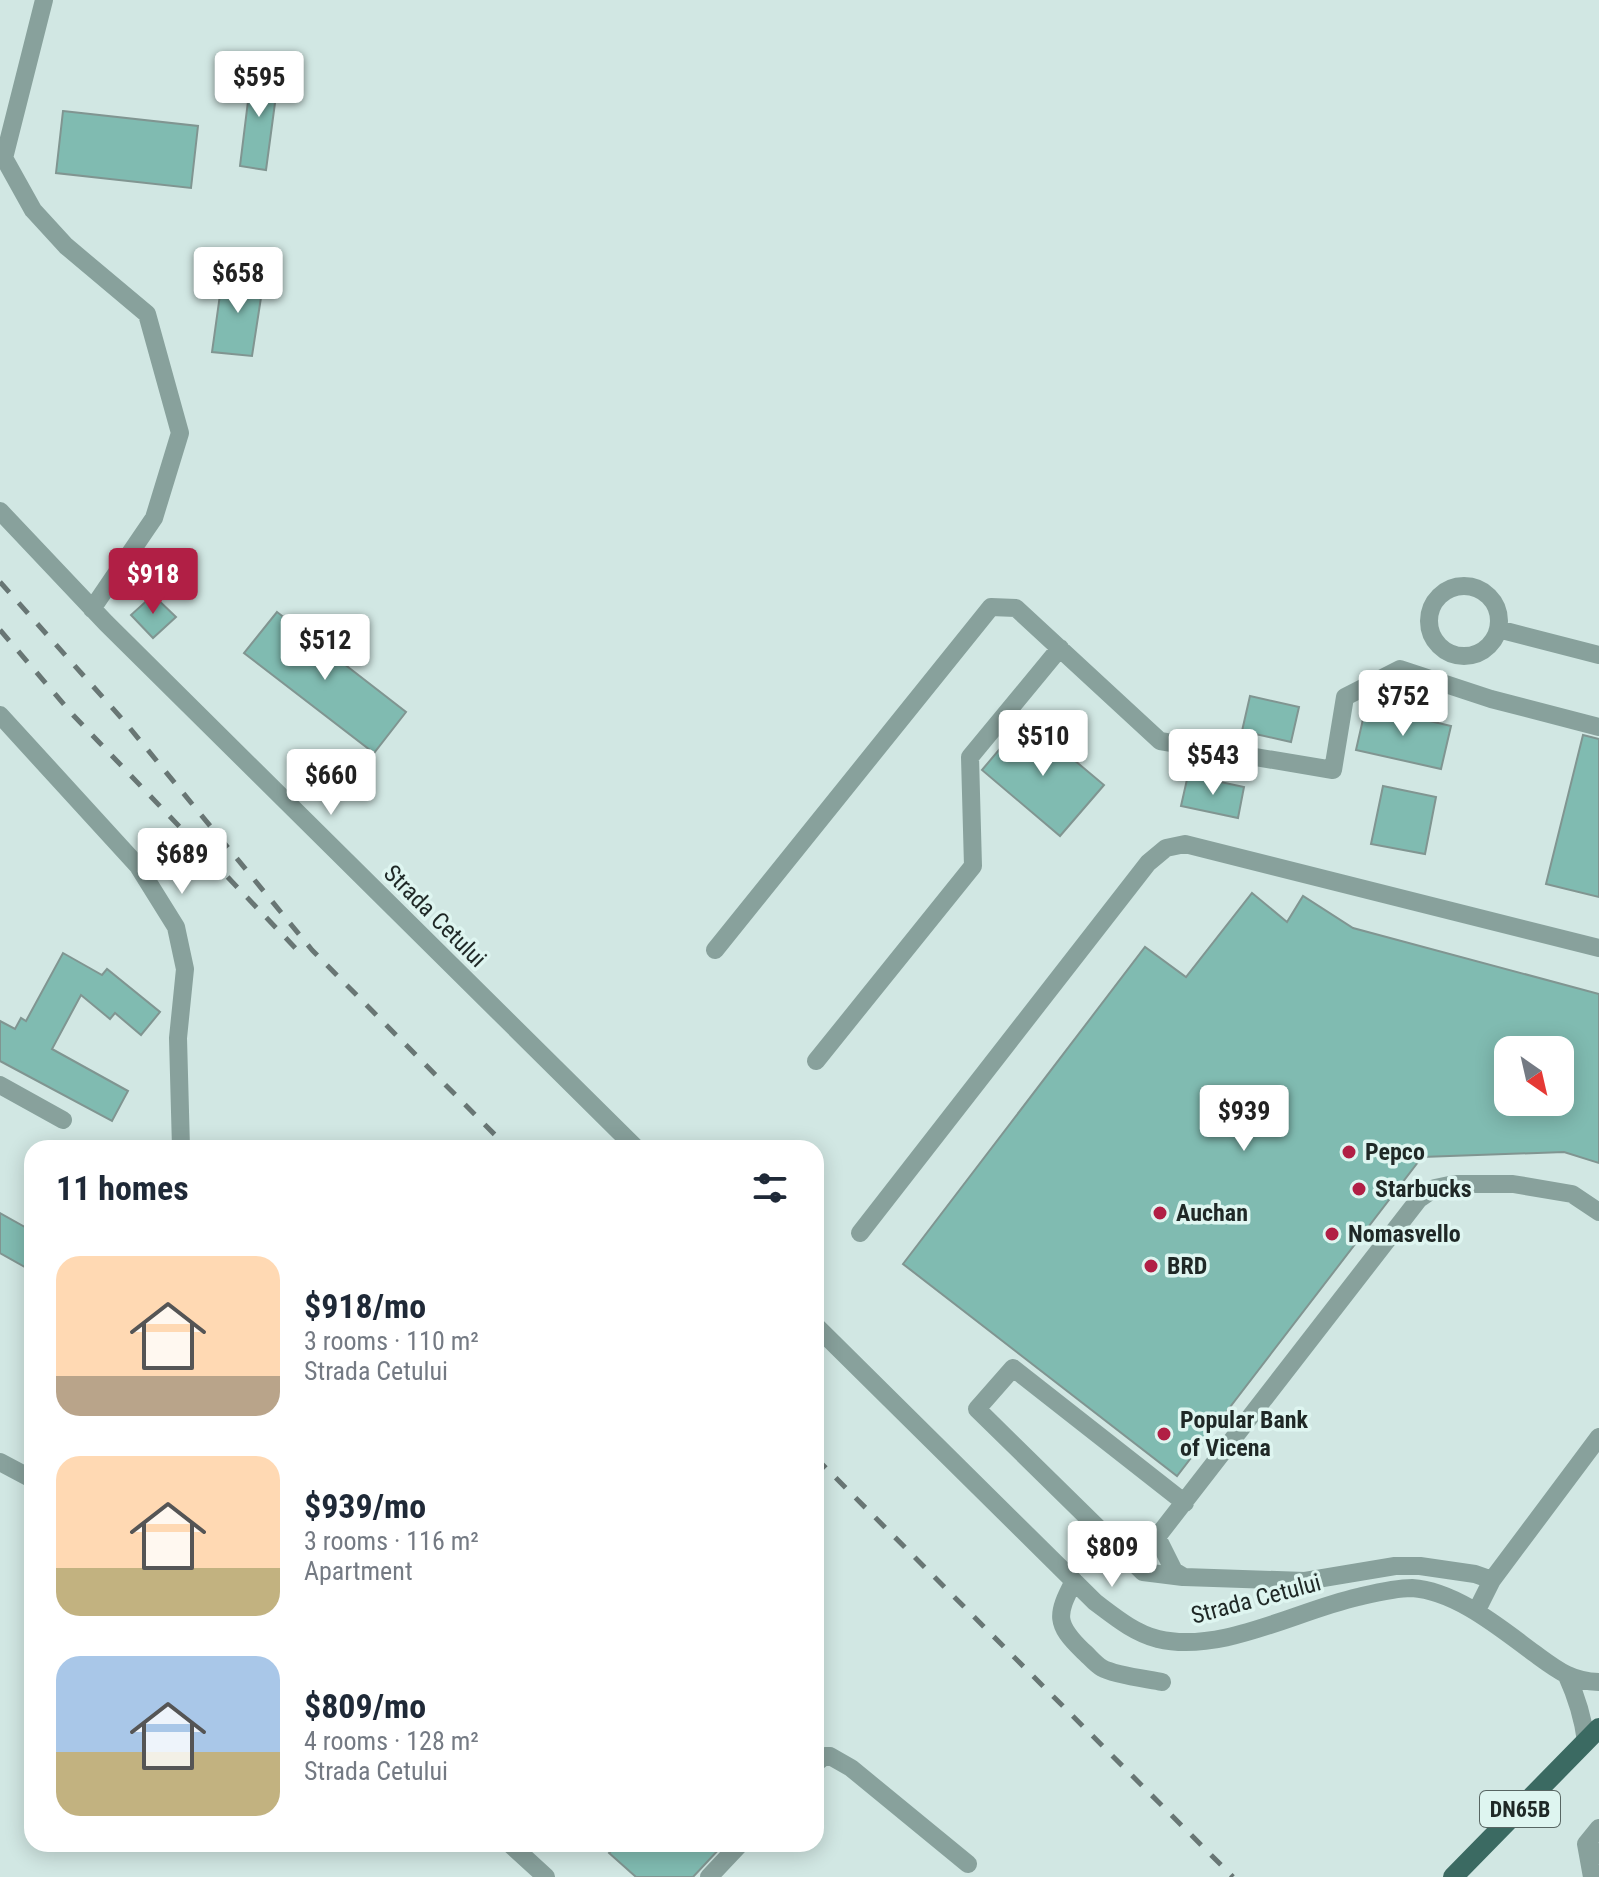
<!DOCTYPE html>
<meta charset="utf-8">
<style>
body{margin:0;font-family:"Roboto Condensed",sans-serif;background:#f2f2f3;color:#1f2937;height:100vh;display:flex;flex-direction:column;font-size:30px;white-space:nowrap}
*{box-sizing:border-box;margin:0}
p{font-size:26px;color:#747a83}
.icon{flex:none;width:44px;height:44px;fill:none;stroke:currentColor;stroke-width:2;stroke-linecap:round;stroke-linejoin:round}
.map{position:relative;flex:1;overflow:hidden}
.drawer{position:absolute;left:24px;top:1140px;width:800px;height:712px;display:flex;flex-direction:column;background:#fff;border-radius:24px;box-shadow:0 4px 20px #0003}
.drawer>*{flex:none}
.needle{width:52px;rotate:146deg}
.controls{position:absolute;left:1494px;top:1036px;display:grid;gap:16px}
.controls a{display:grid;place-items:center;width:80px;height:80px;border-radius:16px;background:#fff;box-shadow:0 4px 20px #0003;font-size:40px}
.price{position:absolute;translate:-50% -68px;padding:0 18px;border-radius:8px;background:#fff;color:#222;font-size:26px;line-height:52px;filter:drop-shadow(0 2px 4px #0008)}
.price::after{content:'';position:absolute;left:50%;top:48px;width:24px;height:18px;margin-left:-12px;background:inherit;clip-path:polygon(0 0,100% 0,50% 100%)}
.price.on{background:#b11f45;color:#fff}
ul{padding:0;list-style:none}
li{display:flex;align-items:center;gap:24px;height:200px;padding:0 32px}
li span{display:grid;place-items:center;flex:none;width:224px;height:160px;border-radius:24px;color:#555}
li>.icon{margin-inline-start:auto}
span .icon{width:96px;height:96px;fill:#fffc;stroke-width:1}
li b{font-size:34px}
h2{display:flex;justify-content:space-between;align-items:center;height:96px;padding:0 32px;font-size:34px}
.map>svg:first-child{display:block}
.building{fill:#80bbb1;stroke:#809591;stroke-width:2;fill-rule:evenodd}
.lines{fill:none;stroke-linecap:round;stroke-linejoin:round}
.minor{stroke:#88a19c;stroke-width:18}
.major{stroke:#3b6a62;stroke-width:20}
.rail{stroke:#687674;stroke-width:5;stroke-dasharray:14 14;stroke-linecap:butt}
.poi-dot{fill:#b11f45;stroke:#def5f0;stroke-width:3}
.labels{text-anchor:middle;dominant-baseline:central;stroke-width:7;stroke-linejoin:round;paint-order:stroke}
.shield{fill:#def5f0;stroke:#586663;stroke-width:2}
.shield-label{font-size:22px;font-weight:bold;fill:#1f2826}
.street-label{font-size:24px;fill:#1f2826;stroke:#def5f0}
.poi-label{font-size:24px;font-weight:bold;fill:#1f2826;stroke:#def5f0;text-anchor:start}
</style>
<div class="map">
<svg width="1599" height="1877" viewBox="0 0 1599 1877">
<rect width="100%" height="100%" fill="#d1e7e3"/>
<!-- building -->
<path class="building" d="M 252,69 L 279,73 L 266,170 L 240,166 Z
M 63,111 L 198,126 L 191,188 L 56,173 Z
M 223,273 L 264,278 L 252,356 L 212,352 Z
M 153,595 L 176,617 L 153,638 L 131,615 Z
M 277,612 L 406,712 L 374,753 L 244,653 Z
M 1250,696 L 1299,707 L 1291,742 L 1242,731 Z
M 1366,706 L 1451,726 L 1441,769 L 1356,750 Z
M 1025,719 L 1104,785 L 1060,836 L 982,770 Z
M 1583,735 L 1599,739 L 1599,897 L 1546,884 Z
M 1188,775 L 1244,787 L 1238,818 L 1181,806 Z
M 1383,786 L 1436,797 L 1425,854 L 1371,844 Z
M 1252,893 L 1287,922 L 1303,896 L 1353,928 L 1599,994 L 1599,1163 L 1564,1152 L 1422,1157 L 1177,1476 L 903,1264 L 1145,947 L 1186,977 ZM 1508,1050 L 1560,1050 L 1560,1102 L 1508,1102 Z
M 63,953 L 102,975 L 107,969 L 160,1012 L 141,1035 L 115,1013 L 110,1019 L 81,995 L 52,1049 L 128,1091 L 112,1121 L 0,1061 L 0,1021 L 15,1029 L 21,1018 L 26,1021 Z
M 0,1213 L 32,1231 L 32,1271 L 0,1253 Z
M 618,1844 L 720,1844 L 722,1846 L 693,1877 L 636,1877 L 609,1853 Z"/>
<g class="lines">
<!-- minor -->
<path class="minor" d="M 44,0 L 4,158 L 33,210 L 66,246 L 147,314 L 180,433 L 154,518 L 92,609
M 0,511 L 106,623 L 636,1148
M1429 621a35 35 0 1 1 70 0a35 35 0 1 1-70 0Z
M 1498,629 L 1599,655
M 0,715 L 138,866 L 176,927 L 185,969 L 178,1038 L 181,1148
M 715,950 L 991,607 L 1016,608 L 1160,741 L 1333,770 L 1345,697 L 1400,669 L 1491,699 L 1599,727
M 816,1061 L 973,866 L 970,757 L 1060,648
M 0,1085 L 63,1120
M 860,1233 L 1148,863 L 1166,848 L 1185,844 L 1599,948
M 816,1326 L 1095,1602 C 1115,1617 1134,1633 1158,1639 C 1221,1654 1296,1611 1358,1597 C 1375,1593 1394,1588 1412,1588 C 1456,1591 1500,1628 1534,1653 C 1556,1669 1570,1681 1599,1682
M 0,1462 L 32,1479
M 1183,1577 L 1143,1572 L 977,1409 L 1013,1368 L 1185,1503
M 1492,1580 L 1475,1574 L 1420,1566 L 1395,1566 L 1305,1581 L 1184,1577 L 1174,1571 L 1157,1537 L 1419,1199 L 1435,1188 L 1454,1184 L 1513,1184 L 1572,1194 L 1599,1212
M 1074,1581 C 1056,1615 1055,1624 1083,1651 C 1089,1656 1095,1664 1102,1668 C 1114,1675 1147,1679 1162,1682
M 1476,1612 L 1492,1580 L 1599,1437
M 1567,1676 C 1577,1698 1583,1718 1586,1741
M 816,1763 L 825,1756 L 830,1756 L 851,1768 L 968,1864
M 1599,1828 L 1586,1844 L 1599,1855
M 510,1844 L 546,1877
M 1586,1844 L 1592,1877
M 709,1877 L 740,1844"/>
<!-- major -->
<path class="major" d="M 1453,1877 L 1599,1728"/>
<!-- rail -->
<path class="rail" d="M 0,582 L 124,721 L 312,950 L 508,1148
M 0,630 L 74,716 L 302,955
M 816,1458 L 1233,1877"/>
</g>
<!-- markers -->
<g class="poi-dot">
<circle cx="1349" cy="1152" r="8"/>
<circle cx="1359" cy="1189" r="8"/>
<circle cx="1160" cy="1213" r="8"/>
<circle cx="1332" cy="1234" r="8"/>
<circle cx="1151" cy="1266" r="8"/>
<circle cx="1164" cy="1434" r="8"/>
</g>
<g class="labels">
<!-- shield labels -->
<rect class="shield" x="1480" y="1791" width="80" height="36" rx="6"/>
<g class="shield-label">
<text x="1520" y="1809">DN65B</text>
</g>
<!-- street labels -->
<g class="street-label">
<text transform="translate(435 916) rotate(45)">Strada Cetului</text>
<text transform="translate(1256 1599) rotate(-15)">Strada Cetului</text>
</g>
<!-- poi labels -->
<g class="poi-label">
<text x="1365" y="1152">Pepco</text>
<text x="1375" y="1189">Starbucks</text>
<text x="1176" y="1213">Auchan</text>
<text x="1348" y="1234">Nomasvello</text>
<text x="1167" y="1266">BRD</text>
<text x="1180" y="1420">Popular Bank<tspan x="1180" dy="28">of Vicena</tspan></text>
</g>
</g>
</svg>
<div class="controls">
<a><svg class="needle" viewBox="-14 -14 28 28"><path d="M0-13l5 13h-10z" fill="#e53935"/><path d="M0 13l5-13h-10z" fill="#747a83"/></svg></a>
</div>
<b class="price" style="left:259px;top:119px">$595</b>
<b class="price" style="left:238px;top:315px">$658</b>
<b class="price on" style="left:153px;top:616px">$918</b>
<b class="price" style="left:325px;top:682px">$512</b>
<b class="price" style="left:1403px;top:738px">$752</b>
<b class="price" style="left:1043px;top:778px">$510</b>
<b class="price" style="left:1213px;top:797px">$543</b>
<b class="price" style="left:331px;top:817px">$660</b>
<b class="price" style="left:182px;top:896px">$689</b>
<b class="price" style="left:1244px;top:1153px">$939</b>
<b class="price" style="left:1112px;top:1589px">$809</b>
<section class="drawer">
<h2>11 homes<svg class="icon" aria-label="filters" viewBox="0 0 24 24"><path d="M4 7h16M4 17h16"/><circle cx="9" cy="7" r="2"/><circle cx="15" cy="17" r="2"/></svg></h2>
<ul>
<li><span style="background:linear-gradient(#ffd9b3 75%,#b9a48a 0)"><svg class="icon" aria-label="home" viewBox="0 0 24 24"><path d="M3 11l9-7 9 7M6 9v11h12V9"/></svg></span><div><b>$918/mo</b><p>3 rooms · 110 m²</p><p>Strada Cetului</p></div></li>
<li><span style="background:linear-gradient(#ffd9b3 70%,#c2b280 0)"><svg class="icon" aria-label="home" viewBox="0 0 24 24"><path d="M3 11l9-7 9 7M6 9v11h12V9"/></svg></span><div><b>$939/mo</b><p>3 rooms · 116 m²</p><p>Apartment</p></div></li>
<li><span style="background:linear-gradient(#a9c7e8 60%,#c2b280 0)"><svg class="icon" aria-label="home" viewBox="0 0 24 24"><path d="M3 11l9-7 9 7M6 9v11h12V9"/></svg></span><div><b>$809/mo</b><p>4 rooms · 128 m²</p><p>Strada Cetului</p></div></li>
</ul>
</section>
</div>
